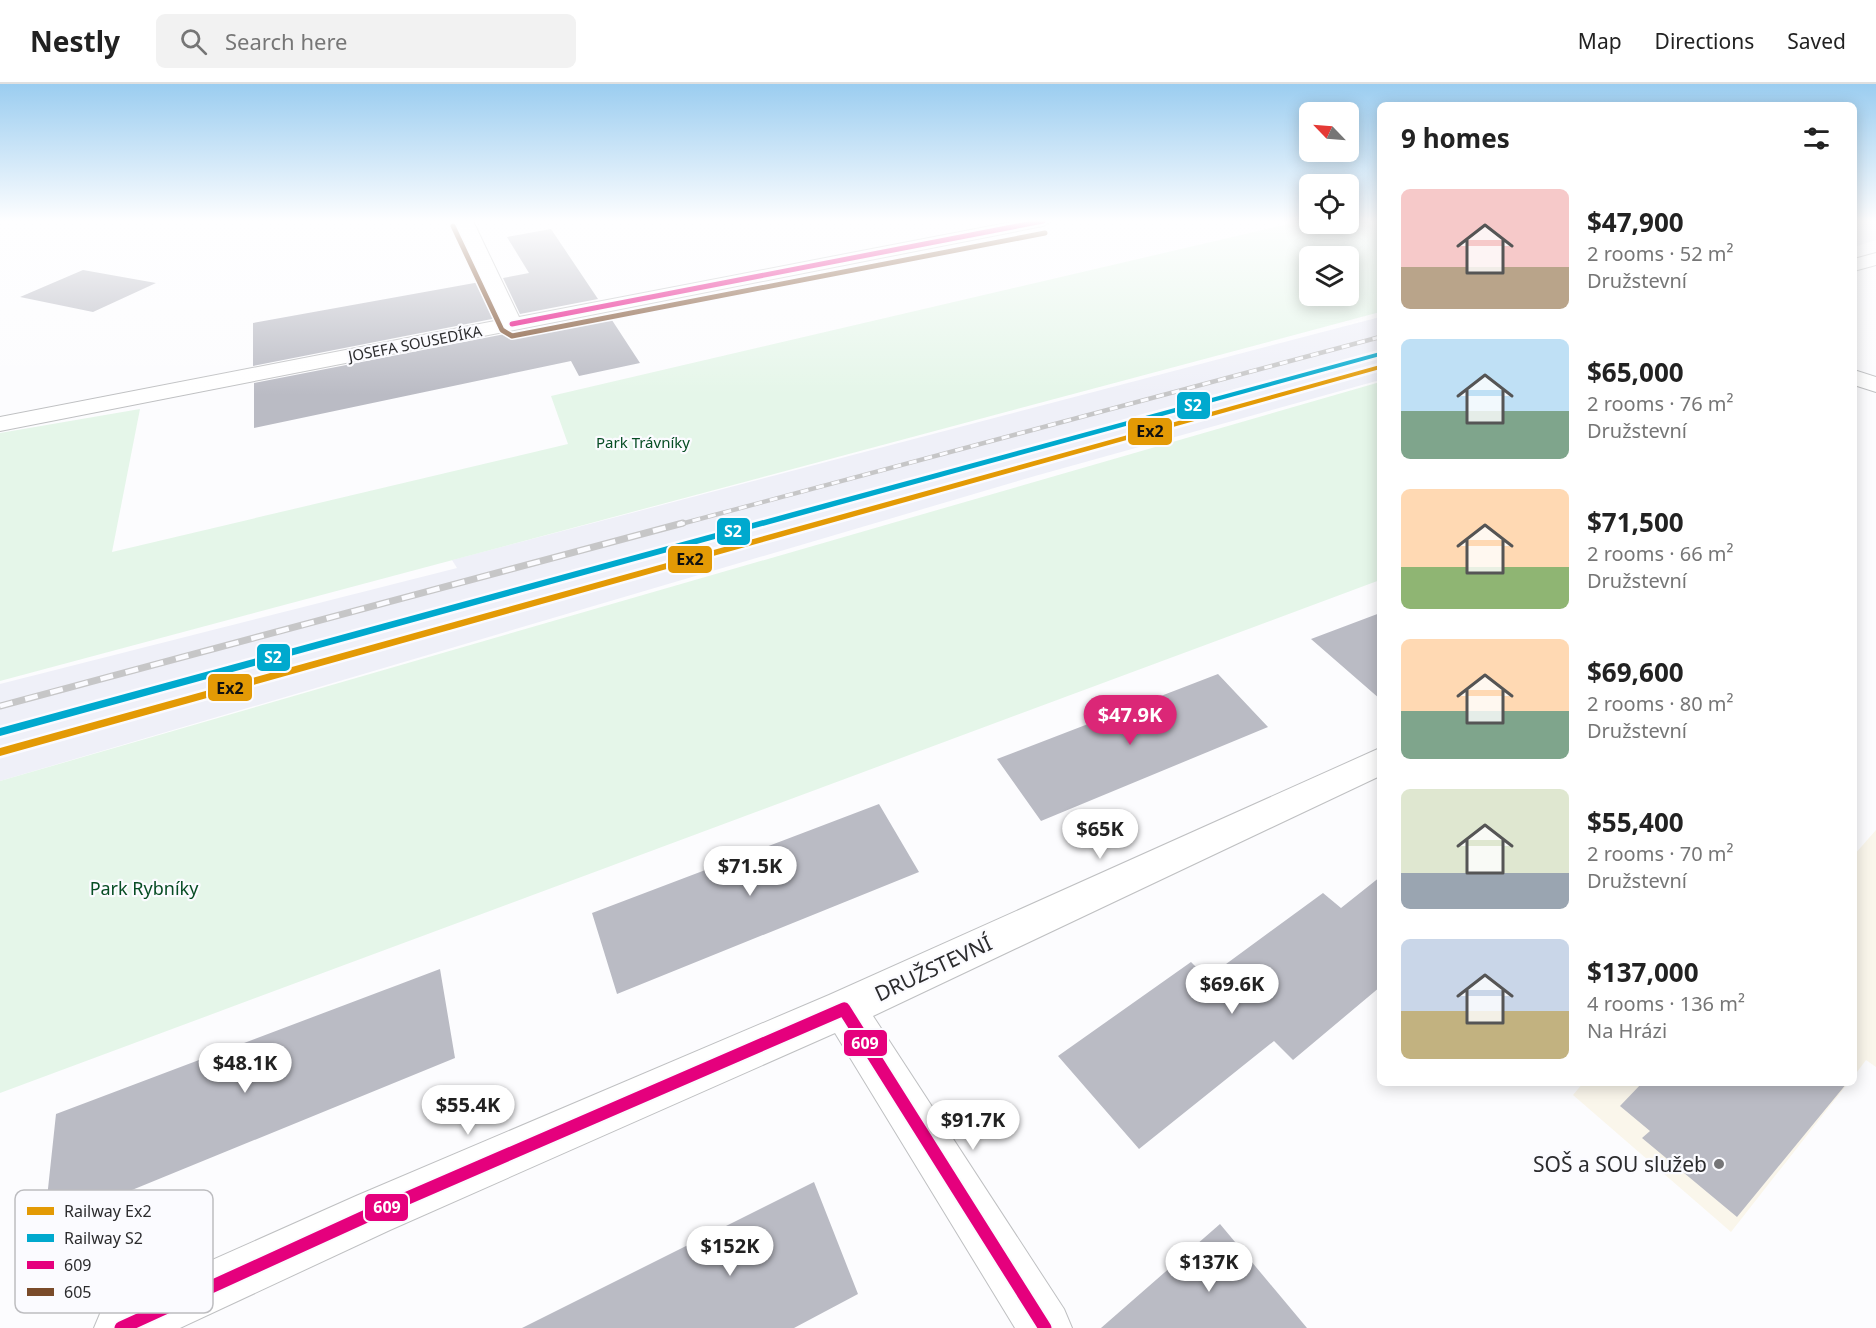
<!DOCTYPE html>
<meta charset="utf-8">
<style>
body{margin:0;font-family:"Noto Sans",sans-serif;background:#f2f2f2;color:#222;height:100vh;display:flex;flex-direction:column;font-size:22px;white-space:nowrap}
*{box-sizing:border-box;margin:0}
p{font-size:20px;color:#767676}
.icon{flex:none;width:33px;height:33px;fill:none;stroke:currentColor;stroke-width:2;stroke-linecap:round;stroke-linejoin:round}
.map{position:relative;flex:1;overflow:hidden}
.drawer{position:absolute;left:1377px;top:18px;width:480px;height:984px;display:flex;flex-direction:column;background:#fff;border-radius:9px;box-shadow:0 3px 15px #0003}
.drawer>*{flex:none}
.needle{width:39px;rotate:295deg}
.buttons{position:absolute;left:1299px;top:18px;display:grid;gap:12px}
.buttons a{display:grid;place-items:center;width:60px;height:60px;border-radius:9px;background:#fff;box-shadow:0 3px 15px #0003;font-size:30px}
.price{position:absolute;translate:-50% -51px;padding:0 14px;border-radius:21px;background:#fff;color:#222;font-size:20px;line-height:39px;filter:drop-shadow(0 2px 3px #0008)}
.price::after{content:'';position:absolute;left:50%;top:36px;width:18px;height:14px;margin-left:-9px;background:inherit;clip-path:polygon(0 0,100% 0,50% 100%)}
.price.selected{background:#db2777;color:#fff}
ul{padding:0;list-style:none}
li{display:flex;align-items:center;gap:18px;height:150px;padding:0 24px}
li span{display:grid;place-items:center;flex:none;width:168px;height:120px;border-radius:9px;color:#555}
li>.icon{margin-inline-start:auto}
span .icon{width:72px;height:72px;fill:#fffc;stroke-width:1}
li b{font-size:26px}
h2{display:flex;justify-content:space-between;align-items:center;height:72px;padding:0 24px;font-size:26px}
header{display:flex;align-items:center;gap:36px;box-sizing:border-box;height:84px;padding:0 30px;background:#fff;border-bottom:2px solid #e0e0e0}
header strong{font-size:28px}
nav{display:flex;gap:33px;margin-inline-start:auto;font-size:21px}
.search{width:420px;height:54px;background:#f2f2f2;display:flex;align-items:center;gap:15px;box-sizing:border-box;padding:0 21px;border-radius:9px;color:#767676;font-size:22px}
.map>svg:first-child{display:block}
.built{fill:#eff0f8}
.education{fill:#faf6eb}
.green{fill:#e5f6e9;fill-rule:evenodd}
.building{fill:#babbc4}
.lines{fill:none;stroke-linecap:round;stroke-linejoin:round}
.street-casing{stroke:#bfc0c2;stroke-width:2}
.street{fill:#fff;fill-rule:evenodd}
.rail-far1-casing{stroke:#c6c6c7;stroke-width:4.5}
.rail-casing{stroke:#c6c6c7;stroke-width:7}
.rail-far1{stroke:#fbfbff;stroke-width:3;stroke-dasharray:8;stroke-linecap:butt}
.rail{stroke:#fbfbff;stroke-width:4.5;stroke-dasharray:13;stroke-linecap:butt}
.bus-1-far1-casing{stroke:#fbfbff;stroke-width:8}
.bus-1-casing{stroke:#fbfbff;stroke-width:17}
.bus-2-casing{stroke:#fbfbff;stroke-width:8}
.bus-1-far1{stroke:#e5007d;stroke-width:5}
.bus-1{stroke:#e5007d;stroke-width:13}
.bus-2{stroke:#7a4b2a;stroke-width:5}
.rail-1-casing{stroke:#fbfbff;stroke-width:5}
.rail-2-casing{stroke:#fbfbff;stroke-width:5}
.rail-1{fill:#e39a05;fill-rule:evenodd}
.rail-2{fill:#00a9ce;fill-rule:evenodd}
.poi-dot{fill:#757577;stroke:#fbfbff;stroke-width:2}
.labels{text-anchor:middle;dominant-baseline:central;stroke-width:4.5;stroke-linejoin:round;paint-order:stroke}
.far-street-label{font-size:15px;fill:#2c2c2e;stroke:#fbfbff}
.far-park-label{font-size:15px;fill:#074d24;stroke:#fbfbff}
.park-label{font-size:18px;fill:#074d24;stroke:#fbfbff}
.near-street-label{font-size:21px;fill:#2c2c2e;stroke:#fbfbff}
.near-poi-label{font-size:21px;fill:#2c2c2e;stroke:#fbfbff;text-anchor:end}
.key{fill:#fbfbff;stroke:#bdbdc0;stroke-width:1.5}
.key-label{font-size:16px;fill:#2c2c2e}
.line-badge{stroke:#fbfbff;stroke-width:2}
.badge-label{font-size:16px;text-anchor:middle;font-weight:bold;fill:#fff}
.pale-badge-label{font-size:16px;text-anchor:middle;font-weight:bold;fill:#111}
</style>
<header>
<strong>Nestly</strong>
<div class="search"><svg class="icon" aria-label="search" viewBox="0 0 24 24"><circle cx="10" cy="10" r="6"/><path d="M15 15l6 6"/></svg>Search here</div>
<nav><a>Map</a><a>Directions</a><a>Saved</a></nav>
</header>
<div class="map">
<svg width="1876" height="1244" viewBox="0 0 1876 1244">
<rect width="100%" height="100%" fill="#fcfcfe"/>
<!-- built -->
<path class="built" d="M 1854,137 L 1876,137 L 1876,156 L 1854,163 Z
M 1380,233 L 1380,296 L 1035,392 L 0,697 L 0,600 L 457,484 L 452,476 Z"/>
<!-- education -->
<path class="education" d="M 1876,746 L 1876,983 L 1866,976 L 1854,992 L 1854,771 Z
M 1583,999 L 1848,999 L 1731,1148 L 1573,1011 Z"/>
<!-- green -->
<path class="green" d="M 1301,137 L 1309,137 L 1310,140 L 1380,137 L 1380,228 L 0,597 L 0,349 L 140,325 L 112,468 L 568,360 L 551,312 ZM 1310,172 L 1348,172 L 1348,212 L 1310,212 Z
M 1380,298 L 1380,496 L 0,1009 L 0,697 Z"/>
<!-- building -->
<path class="building" d="M 551,145 L 598,215 L 520,230 L 503,194 L 529,189 L 507,153 Z
M 83,186 L 156,199 L 93,228 L 20,213 Z
M 480,198 L 497,234 L 253,282 L 253,239 Z
M 608,230 L 640,279 L 579,292 L 571,277 L 254,344 L 254,299 Z
M 1380,529 L 1380,615 L 1311,555 Z
M 1218,590 L 1268,643 L 1041,737 L 997,675 Z
M 879,720 L 919,788 L 617,910 L 592,829 Z
M 1380,793 L 1380,903 L 1293,976 L 1274,957 L 1139,1065 L 1058,972 L 1191,878 L 1207,894 L 1323,809 L 1341,824 Z
M 440,885 L 455,974 L 44,1142 L 56,1030 Z
M 1642,999 L 1847,999 L 1737,1133 L 1642,1054 L 1650,1047 L 1620,1022 Z
M 814,1098 L 858,1210 L 794,1244 L 522,1244 Z
M 1220,1140 L 1307,1244 L 1101,1244 Z"/>
<g class="lines">
<!-- street casing -->
<g class="street-casing">
<path id="street" d="M 455,137 L 473,137 L 519,233 L 1017,137 L 1052,137 L 1043,142 L 0,347 L 0,333 L 500,236 Z
M 1876,169 L 1876,181 L 1854,187 L 1854,175 Z
M 1854,286 L 1876,293 L 1876,308 L 1854,301 Z
M 1380,664 L 1380,692 L 873,932 L 1064,1225 L 1072,1244 L 1015,1244 L 835,949 L 390,1146 L 180,1244 L 94,1244 L 102,1225 L 356,1112 L 829,911 Z"/>
</g>
<!-- street -->
<use href="#street" class="street"/>
<!-- rail-far1 casing -->
<g class="rail-far1-casing">
<path id="rail-far1" d="M 677,441 L 1380,253"/>
</g>
<!-- rail casing -->
<g class="rail-casing">
<path id="rail" d="M 0,622 L 683,439"/>
</g>
<!-- rail-far1 -->
<use href="#rail-far1" class="rail-far1"/>
<!-- rail -->
<use href="#rail" class="rail"/>
<!-- bus-1-far1 casing -->
<g class="bus-1-far1-casing">
<path id="bus-1-far1" d="M 512,240 L 1043,137"/>
</g>
<!-- bus-1 casing -->
<g class="bus-1-casing">
<path id="bus-1" d="M 121,1244 L 373,1129 L 844,925 L 1045,1244"/>
</g>
<!-- bus-2 casing -->
<g class="bus-2-casing">
<path id="bus-2" d="M 453,142 L 502,246 L 512,252 L 1045,149"/>
</g>
<!-- bus-1-far1 -->
<use href="#bus-1-far1" class="bus-1-far1"/>
<!-- bus-1 -->
<use href="#bus-1" class="bus-1"/>
<!-- bus-2 -->
<use href="#bus-2" class="bus-2"/>
<!-- rail-1 casing -->
<g class="rail-1-casing">
<path id="rail-1" d="M 1380,281 L 1380,285 L 0,672 L 0,664 Z"/>
</g>
<!-- rail-2 casing -->
<g class="rail-2-casing">
<path id="rail-2" d="M 1380,268 L 1380,272 L 0,652 L 0,644 Z"/>
</g>
<!-- rail-1 -->
<use href="#rail-1" class="rail-1"/>
<!-- rail-2 -->
<use href="#rail-2" class="rail-2"/>
</g>
<!-- sky -->
<linearGradient id="sky" x2="0" y2="1"><stop stop-color="#9bcdf0"/><stop offset="0.44" stop-color="#fefeff"/><stop offset="1" stop-color="#fefeff" stop-opacity="0"/></linearGradient>
<rect width="1876" height="311" fill="url(#sky)"/>
<!-- markers -->
<circle class="poi-dot" cx="1719" cy="1080" r="6"/>
<g class="labels">
<!-- far-street labels -->
<g class="far-street-label">
<text transform="translate(415 259) rotate(-11)">JOSEFA SOUSEDÍKA</text>
</g>
<!-- far-park labels -->
<g class="far-park-label">
<text x="643" y="358">Park Trávníky</text>
</g>
<!-- park labels -->
<g class="park-label">
<text x="144" y="804">Park Rybníky</text>
</g>
<!-- near-street labels -->
<g class="near-street-label">
<text transform="translate(933 884) rotate(-25)">DRUŽSTEVNÍ</text>
</g>
<!-- near-poi labels -->
<g class="near-poi-label">
<text x="1707" y="1080">SOŠ a SOU služeb</text>
</g>
</g>
<!-- legend -->
<rect x="15" y="1106" width="198" height="123" rx="9" class="key"/>
<rect x="27" y="1123" width="27" height="8" fill="#e39a05"/>
<rect x="27" y="1150" width="27" height="8" fill="#00a9ce"/>
<rect x="27" y="1177" width="27" height="8" fill="#e5007d"/>
<rect x="27" y="1204" width="27" height="8" fill="#7a4b2a"/>
<g class="key-label">
<text x="64" y="1133">Railway Ex2</text>
<text x="64" y="1160">Railway S2</text>
<text x="64" y="1187">609</text>
<text x="64" y="1214">605</text>
</g>
<g class="line-badge">
<rect x="1176" y="307" width="35" height="29" rx="6" fill="#00a9ce"/>
<rect x="1127" y="333" width="46" height="29" rx="6" fill="#e39a05"/>
<rect x="716" y="433" width="35" height="29" rx="6" fill="#00a9ce"/>
<rect x="667" y="461" width="46" height="29" rx="6" fill="#e39a05"/>
<rect x="256" y="559" width="35" height="29" rx="6" fill="#00a9ce"/>
<rect x="207" y="589" width="46" height="29" rx="6" fill="#e39a05"/>
<rect x="843" y="945" width="45" height="28" rx="6" fill="#e5007d"/>
<rect x="364" y="1109" width="45" height="29" rx="6" fill="#e5007d"/>
</g>
<g class="badge-label">
<text x="1193" y="327">S2</text>
<text x="733" y="453">S2</text>
<text x="273" y="579">S2</text>
<text x="865" y="965">609</text>
<text x="387" y="1129">609</text>
</g>
<g class="pale-badge-label">
<text x="1150" y="353">Ex2</text>
<text x="690" y="481">Ex2</text>
<text x="230" y="610">Ex2</text>
</g>
</svg>
<div class="buttons">
<a><svg class="needle" viewBox="-14 -14 28 28"><path d="M0-13l5 13h-10z" fill="#e53935"/><path d="M0 13l5-13h-10z" fill="#767676"/></svg></a>
<a><svg class="icon" aria-label="locate" viewBox="0 0 24 24"><circle cx="12" cy="12" r="6"/><path d="M12 2v4M12 18v4M2 12h4M18 12h4"/></svg></a>
<a><svg class="icon" aria-label="layers" viewBox="0 0 24 24"><path d="M12 4l9 5-9 5-9-5zM3 14l9 5 9-5"/></svg></a>
</div>
<b class="price selected" style="left:1130px;top:662px">$47.9K</b>
<b class="price" style="left:1100px;top:776px">$65K</b>
<b class="price" style="left:750px;top:813px">$71.5K</b>
<b class="price" style="left:1232px;top:931px">$69.6K</b>
<b class="price" style="left:245px;top:1010px">$48.1K</b>
<b class="price" style="left:468px;top:1052px">$55.4K</b>
<b class="price" style="left:973px;top:1067px">$91.7K</b>
<b class="price" style="left:730px;top:1193px">$152K</b>
<b class="price" style="left:1209px;top:1209px">$137K</b>
<section class="drawer">
<h2>9 homes<svg class="icon" aria-label="filters" viewBox="0 0 24 24"><path d="M4 7h16M4 17h16"/><circle cx="9" cy="7" r="2"/><circle cx="15" cy="17" r="2"/></svg></h2>
<ul>
<li><span style="background:linear-gradient(#f6c9c9 65%,#b9a48a 0)"><svg class="icon" aria-label="home" viewBox="0 0 24 24"><path d="M3 11l9-7 9 7M6 9v11h12V9"/></svg></span><div><b>$47,900</b><p>2 rooms · 52 m²</p><p>Družstevní</p></div></li>
<li><span style="background:linear-gradient(#bfe0f5 60%,#7fa58c 0)"><svg class="icon" aria-label="home" viewBox="0 0 24 24"><path d="M3 11l9-7 9 7M6 9v11h12V9"/></svg></span><div><b>$65,000</b><p>2 rooms · 76 m²</p><p>Družstevní</p></div></li>
<li><span style="background:linear-gradient(#ffd9b3 65%,#8fb573 0)"><svg class="icon" aria-label="home" viewBox="0 0 24 24"><path d="M3 11l9-7 9 7M6 9v11h12V9"/></svg></span><div><b>$71,500</b><p>2 rooms · 66 m²</p><p>Družstevní</p></div></li>
<li><span style="background:linear-gradient(#ffd9b3 60%,#7fa58c 0)"><svg class="icon" aria-label="home" viewBox="0 0 24 24"><path d="M3 11l9-7 9 7M6 9v11h12V9"/></svg></span><div><b>$69,600</b><p>2 rooms · 80 m²</p><p>Družstevní</p></div></li>
<li><span style="background:linear-gradient(#dfe7d0 70%,#9aa5b1 0)"><svg class="icon" aria-label="home" viewBox="0 0 24 24"><path d="M3 11l9-7 9 7M6 9v11h12V9"/></svg></span><div><b>$55,400</b><p>2 rooms · 70 m²</p><p>Družstevní</p></div></li>
<li><span style="background:linear-gradient(#c9d6e8 60%,#c2b280 0)"><svg class="icon" aria-label="home" viewBox="0 0 24 24"><path d="M3 11l9-7 9 7M6 9v11h12V9"/></svg></span><div><b>$137,000</b><p>4 rooms · 136 m²</p><p>Na Hrázi</p></div></li>
</ul>
</section>
</div>
